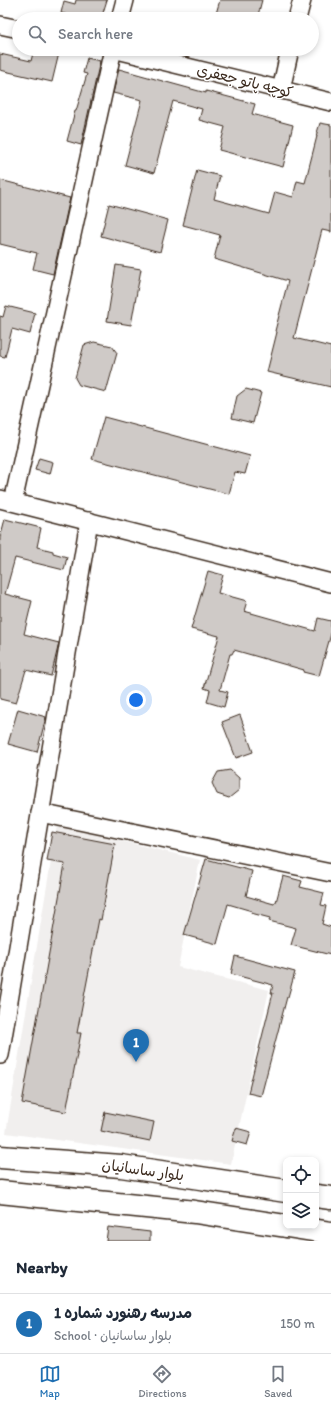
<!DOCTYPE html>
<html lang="en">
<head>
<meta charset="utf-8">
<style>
	:root { --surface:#fff; --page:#f2f2f3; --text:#1f2937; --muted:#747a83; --line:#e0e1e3; --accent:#1f6fb2 }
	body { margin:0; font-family:Itim,"Playpen Sans Arabic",sans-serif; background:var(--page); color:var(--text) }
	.controls { position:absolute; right:12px; bottom:12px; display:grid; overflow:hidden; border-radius:8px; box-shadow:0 2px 6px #0003 }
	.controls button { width:36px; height:36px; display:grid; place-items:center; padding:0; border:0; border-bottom:1px solid var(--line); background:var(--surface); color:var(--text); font:20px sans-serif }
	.you { position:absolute; left:136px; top:700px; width:14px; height:14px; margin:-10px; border:3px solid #fff; border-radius:50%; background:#1a73e8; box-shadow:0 0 0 6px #1a73e833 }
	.badge { display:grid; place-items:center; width:26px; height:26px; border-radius:50%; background:var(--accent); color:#fff; font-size:13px; font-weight:700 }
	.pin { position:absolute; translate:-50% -33px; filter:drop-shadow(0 1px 2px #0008) }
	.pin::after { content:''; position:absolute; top:21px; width:14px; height:12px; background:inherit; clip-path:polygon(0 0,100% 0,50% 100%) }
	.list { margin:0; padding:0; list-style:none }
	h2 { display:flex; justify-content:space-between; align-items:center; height:52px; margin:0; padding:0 16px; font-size:17px }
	h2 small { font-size:13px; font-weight:400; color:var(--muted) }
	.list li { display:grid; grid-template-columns:26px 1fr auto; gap:12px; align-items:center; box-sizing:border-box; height:60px; padding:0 16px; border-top:1px solid var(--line) }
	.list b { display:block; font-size:15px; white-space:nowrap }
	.list p { margin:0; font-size:13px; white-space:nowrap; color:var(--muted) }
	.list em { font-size:13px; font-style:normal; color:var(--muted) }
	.icon { flex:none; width:22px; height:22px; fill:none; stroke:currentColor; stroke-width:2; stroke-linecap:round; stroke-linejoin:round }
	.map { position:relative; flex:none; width:331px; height:1241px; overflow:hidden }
	.search { position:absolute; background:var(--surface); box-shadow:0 2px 6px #0003; left:12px; right:12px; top:12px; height:44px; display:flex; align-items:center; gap:10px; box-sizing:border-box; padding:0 14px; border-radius:22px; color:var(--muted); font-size:15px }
	.sheet { height:112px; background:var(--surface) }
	nav { display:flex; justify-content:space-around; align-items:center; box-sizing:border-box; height:56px; border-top:1px solid var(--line); background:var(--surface); font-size:11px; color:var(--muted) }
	nav a { display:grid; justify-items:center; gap:2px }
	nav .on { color:var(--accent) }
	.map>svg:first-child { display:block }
	.built { fill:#f1efee }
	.building { fill:#cfcac7; stroke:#3b2a1e }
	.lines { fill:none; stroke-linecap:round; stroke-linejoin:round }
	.street-casing { stroke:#3b2a1e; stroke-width:20 }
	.highway-casing { stroke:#3b2a1e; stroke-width:25 }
	.street { stroke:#fff; stroke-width:17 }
	.highway { stroke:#fff; stroke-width:22 }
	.labels { text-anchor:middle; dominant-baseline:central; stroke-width:3; stroke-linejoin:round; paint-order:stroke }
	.street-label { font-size:15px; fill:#3b2a1e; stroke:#fff }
</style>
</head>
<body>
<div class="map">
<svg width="331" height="1241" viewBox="0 0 331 1241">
	<rect width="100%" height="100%" fill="#fff"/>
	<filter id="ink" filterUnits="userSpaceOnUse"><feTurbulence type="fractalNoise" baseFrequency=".025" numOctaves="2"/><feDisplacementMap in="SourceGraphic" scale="8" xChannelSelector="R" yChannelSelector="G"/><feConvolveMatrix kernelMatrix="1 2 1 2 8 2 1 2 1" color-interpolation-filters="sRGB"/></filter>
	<g filter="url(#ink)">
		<!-- built -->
		<polygon class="built" points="57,825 200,860 178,967 269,990 231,1164 6,1133"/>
		<!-- building -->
		<g class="building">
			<polygon points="76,0 107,0 101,19 83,19 61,13 64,1 75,4"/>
			<polygon points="220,0 262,0 257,19 223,19 215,17"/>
			<polygon points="34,49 44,49 59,53 52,82 0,70 0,54 31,61"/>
			<polygon points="87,58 100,61 81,145 67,141 75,111 76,111 87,74 83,73"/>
			<polygon points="119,69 206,93 206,91 255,104 252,114 293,125 283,167 219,150 225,127 199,120 202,109 173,101 154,173 125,165 142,100 113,93"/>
			<polygon points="320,123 331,125 331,232 322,230 294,338 331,347 331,387 267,372 277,332 275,331 288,281 214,259 220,235 183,225 197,170 220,176 214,199 269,214 275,192 293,197 297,181 305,183 317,136 316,136"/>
			<polygon points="0,180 70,198 53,274 33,269 37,253 0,244"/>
			<polygon points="109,204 168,220 160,252 101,236"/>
			<polygon points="116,265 141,269 131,325 107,321"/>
			<polygon points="6,306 35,313 30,334 12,329 5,357 0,356 0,316 3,317"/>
			<polygon points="94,342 112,346 117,353 106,392 79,385 75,378 84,345"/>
			<polygon points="246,389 261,393 253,423 232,418 237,396"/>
			<polygon points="104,417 250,456 245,474 235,472 229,494 92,459"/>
			<polygon points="39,458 53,462 50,474 35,470"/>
			<polygon points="5,519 41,528 37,547 53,551 53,553 67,557 64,570 15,558 5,594 32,601 24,634 59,643 51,676 26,670 16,703 0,699 0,538"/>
			<polygon points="208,571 223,575 218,593 247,601 244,611 315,631 318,618 331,621 331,634 319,676 303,672 304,670 234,650 232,654 230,654 220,690 228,692 224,707 207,702 210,690 204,688 219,636 191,629"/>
			<polygon points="18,709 46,717 37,752 8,744"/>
			<polygon points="240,715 253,752 236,758 222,722"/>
			<polygon points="230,770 239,778 239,790 229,798 217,794 212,783 218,772"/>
			<polygon points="52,832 115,844 101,920 99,919 77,1033 81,1033 66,1112 22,1103 65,864 47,861"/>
			<polygon points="206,859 252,871 246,896 274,904 275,902 276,902 283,876 302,881 300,887 324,893 321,905 326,906 322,924 331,927 331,955 291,945 296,928 269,921 270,918 251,913 252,911 228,904 217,944 184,935"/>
			<polygon points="235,956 295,972 288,997 287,997 261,1096 248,1093 273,993 271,993 273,985 231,974"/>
			<polygon points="105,1112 154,1122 150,1141 101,1131"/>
			<polygon points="236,1128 251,1132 247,1145 232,1141"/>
			<polygon points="108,1227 150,1232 150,1241 106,1241"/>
		</g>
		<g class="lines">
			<!-- street casing -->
			<g class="street-casing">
				<g id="street">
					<polyline points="120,19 125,0"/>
					<polyline points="297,19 302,0"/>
					<polyline points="0,25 19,29"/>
					<polyline points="113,49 331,102"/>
					<polyline points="281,90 290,49"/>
					<polyline points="0,499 331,583"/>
					<polyline points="13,502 113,49"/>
					<polyline points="40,813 331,873"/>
					<polyline points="0,1055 89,521"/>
				</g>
			</g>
			<!-- highway casing -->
			<g class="highway-casing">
				<g id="highway">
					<polyline points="0,1157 121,1166 286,1191"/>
					<polyline points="0,1192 195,1212 286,1226"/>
					<polyline points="316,1196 331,1198"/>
					<polyline points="287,1226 331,1233"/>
				</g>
			</g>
			<!-- street -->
			<use href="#street" class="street"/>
			<!-- highway -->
			<use href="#highway" class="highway"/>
		</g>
	</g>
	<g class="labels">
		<!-- street labels -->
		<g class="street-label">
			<text transform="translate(245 81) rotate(14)">کوچه پاتو جعفری</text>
			<text transform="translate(143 1170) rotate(8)">بلوار ساسانیان</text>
		</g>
	</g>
</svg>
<div class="controls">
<button><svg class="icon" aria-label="locate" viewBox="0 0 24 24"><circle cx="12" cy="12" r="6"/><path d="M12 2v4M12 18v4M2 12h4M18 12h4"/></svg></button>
<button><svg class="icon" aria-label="layers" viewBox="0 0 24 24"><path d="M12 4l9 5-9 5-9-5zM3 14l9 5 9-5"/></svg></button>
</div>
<div class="you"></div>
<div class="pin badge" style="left:136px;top:1062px">1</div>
<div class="search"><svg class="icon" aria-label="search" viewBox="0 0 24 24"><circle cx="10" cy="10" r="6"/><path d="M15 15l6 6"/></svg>Search here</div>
</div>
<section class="sheet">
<h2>Nearby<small></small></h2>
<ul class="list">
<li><span class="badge">1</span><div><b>مدرسه رهنورد شماره 1</b><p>School · بلوار ساسانیان</p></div><em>150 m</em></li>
</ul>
</section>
<nav>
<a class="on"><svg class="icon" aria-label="map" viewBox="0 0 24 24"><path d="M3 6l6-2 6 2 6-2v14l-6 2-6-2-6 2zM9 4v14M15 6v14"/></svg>Map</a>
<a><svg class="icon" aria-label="directions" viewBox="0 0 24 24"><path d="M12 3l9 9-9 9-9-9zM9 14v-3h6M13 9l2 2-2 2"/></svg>Directions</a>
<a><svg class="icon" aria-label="saved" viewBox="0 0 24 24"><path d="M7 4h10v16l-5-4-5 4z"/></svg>Saved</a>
</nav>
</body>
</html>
